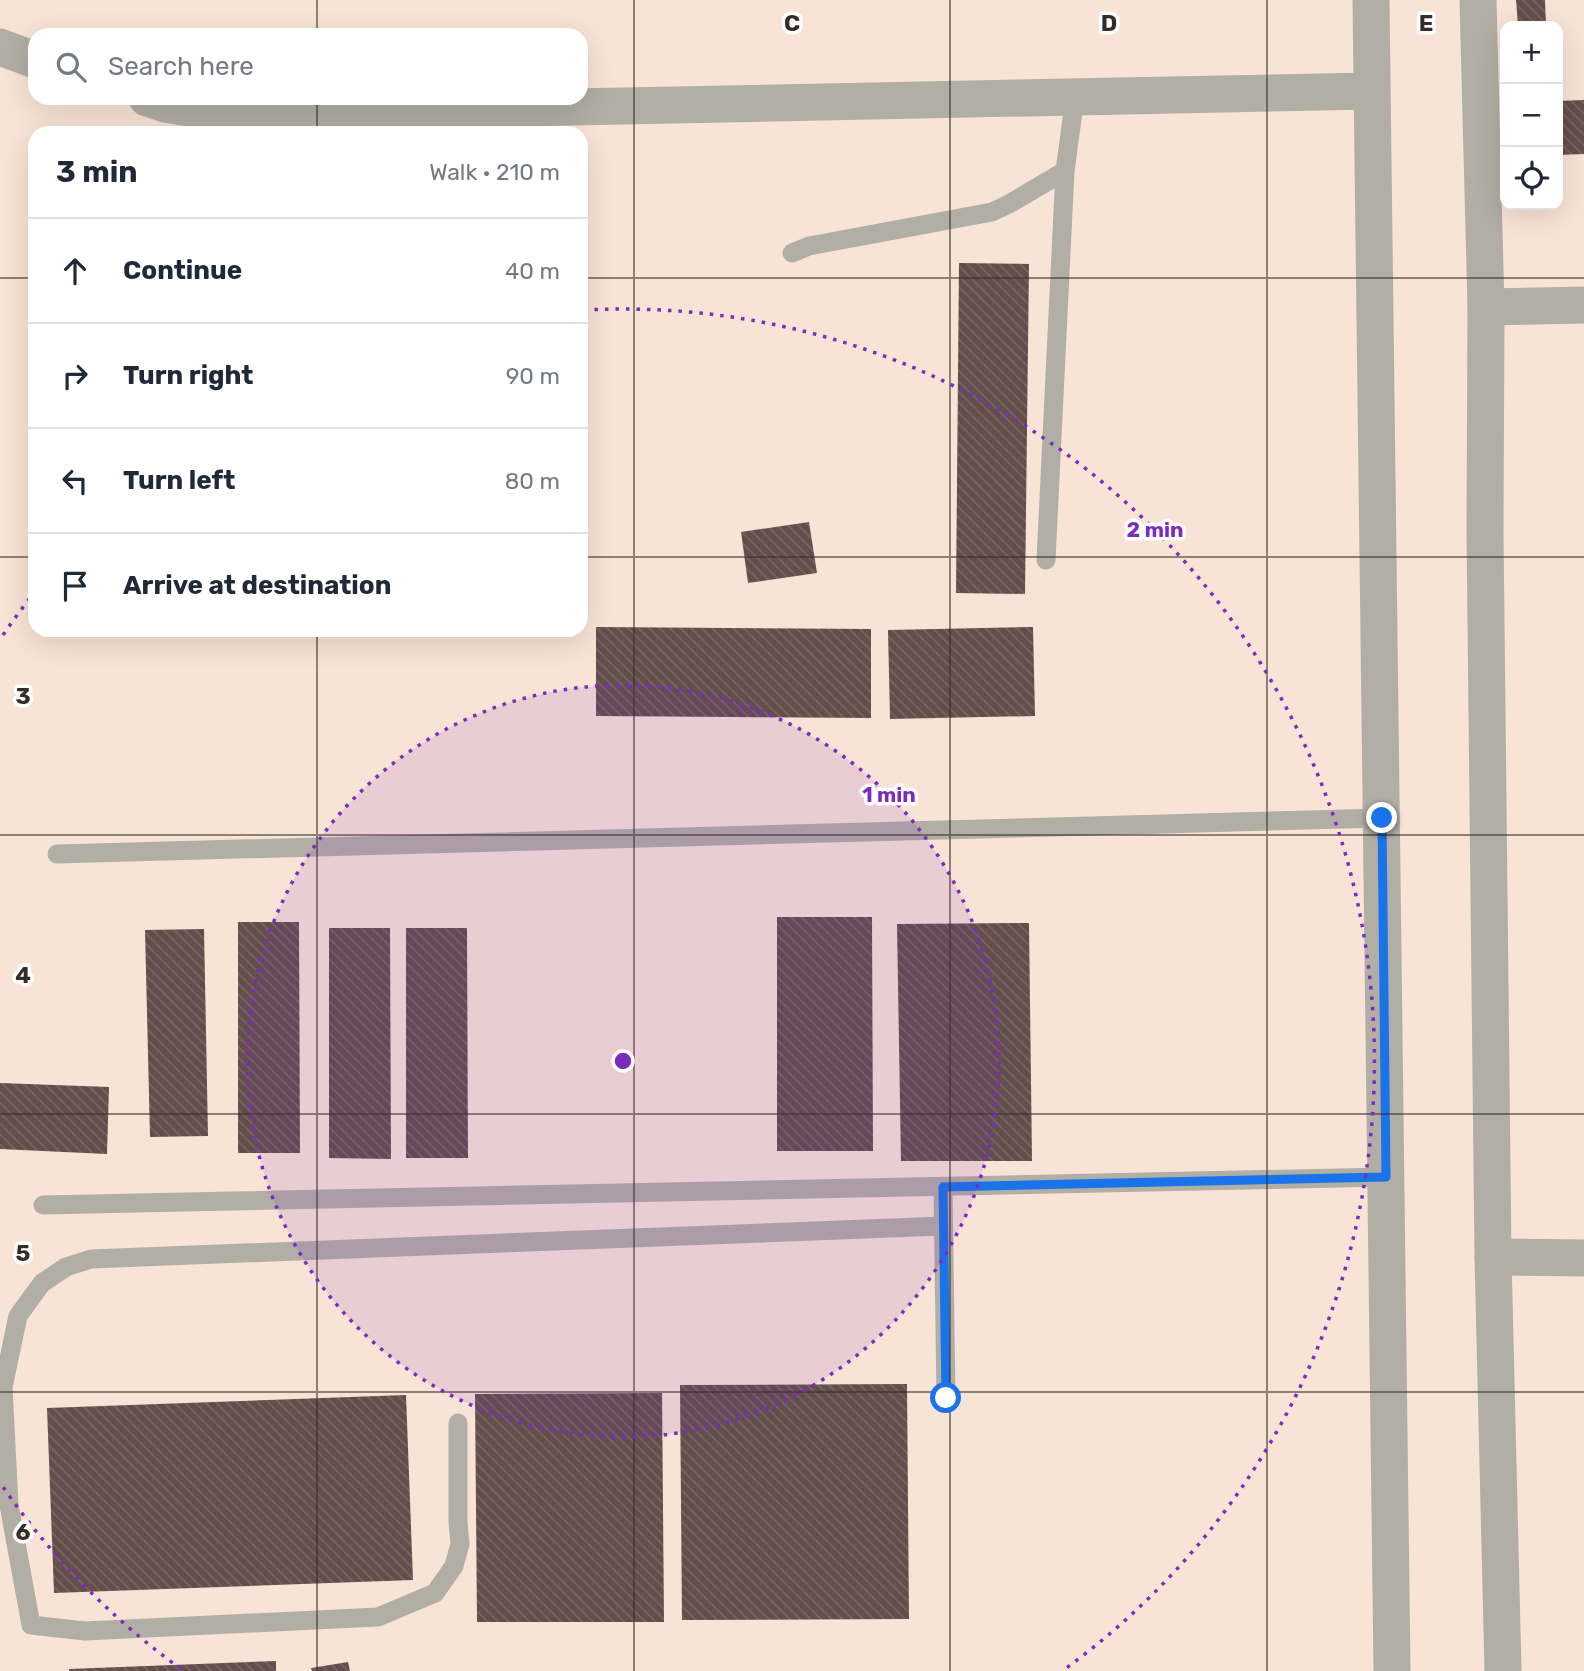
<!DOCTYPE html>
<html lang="en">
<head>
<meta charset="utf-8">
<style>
	:root { --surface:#fff; --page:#f6f6f7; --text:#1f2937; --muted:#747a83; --line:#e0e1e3 }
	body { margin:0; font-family:Rubik,sans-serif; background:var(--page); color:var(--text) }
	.controls { position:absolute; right:21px; top:21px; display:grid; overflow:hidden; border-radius:14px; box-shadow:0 7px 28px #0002 }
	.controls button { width:63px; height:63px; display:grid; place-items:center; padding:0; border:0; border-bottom:2px solid var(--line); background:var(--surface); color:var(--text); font:35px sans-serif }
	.stop { position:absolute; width:21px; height:21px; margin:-16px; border:5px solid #1a73e8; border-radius:50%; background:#fff }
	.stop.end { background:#1a73e8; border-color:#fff; box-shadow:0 2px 7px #0008 }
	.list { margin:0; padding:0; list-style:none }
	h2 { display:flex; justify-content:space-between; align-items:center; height:91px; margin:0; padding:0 28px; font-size:30px }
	h2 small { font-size:23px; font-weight:400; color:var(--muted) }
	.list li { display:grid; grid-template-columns:46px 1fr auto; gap:21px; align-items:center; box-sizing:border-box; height:105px; padding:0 28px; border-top:2px solid var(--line) }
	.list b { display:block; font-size:26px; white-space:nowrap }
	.list em { font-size:23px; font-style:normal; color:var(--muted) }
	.icon { flex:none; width:38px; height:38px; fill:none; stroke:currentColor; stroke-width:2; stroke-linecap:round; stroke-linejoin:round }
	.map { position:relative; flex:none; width:1584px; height:1671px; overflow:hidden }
	.search { position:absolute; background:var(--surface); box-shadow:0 7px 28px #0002; left:28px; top:28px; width:560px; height:77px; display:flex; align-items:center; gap:18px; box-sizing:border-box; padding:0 24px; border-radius:21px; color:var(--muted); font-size:26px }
	.panel { position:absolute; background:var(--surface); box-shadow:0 7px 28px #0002; left:28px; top:126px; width:560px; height:511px; border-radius:21px }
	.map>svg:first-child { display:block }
	.building { fill:url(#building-back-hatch) }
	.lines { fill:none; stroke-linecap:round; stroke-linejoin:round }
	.lane { stroke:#b1aea5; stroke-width:19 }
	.street { stroke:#b1aea5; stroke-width:37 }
	.route { stroke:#1a73e8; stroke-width:9 }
	.grid { fill:none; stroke:#342d27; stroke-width:2; stroke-opacity:0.55 }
	.ring { fill:none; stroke:#7b2cbf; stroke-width:3.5; stroke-dasharray:3.5 7 }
	.grid-label { font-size:23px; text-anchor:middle; font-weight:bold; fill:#342d27; stroke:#fff; stroke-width:7; stroke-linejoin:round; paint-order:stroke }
	.centre { fill:#7b2cbf; stroke:#fff; stroke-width:3.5 }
	.ring-label { font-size:21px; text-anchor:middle; font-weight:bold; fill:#7b2cbf; stroke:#fff; stroke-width:7; stroke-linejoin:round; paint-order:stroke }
</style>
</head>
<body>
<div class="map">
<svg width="1584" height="1671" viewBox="0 0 1584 1671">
	<defs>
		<pattern id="building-back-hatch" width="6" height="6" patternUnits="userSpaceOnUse" patternTransform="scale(1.75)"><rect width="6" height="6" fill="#634e4c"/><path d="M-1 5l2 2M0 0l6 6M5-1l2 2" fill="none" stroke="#766563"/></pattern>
	</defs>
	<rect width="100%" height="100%" fill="#f8e4d6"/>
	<!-- building -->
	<g class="building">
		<polygon points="1516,0 1545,0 1546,26 1518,26"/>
		<polygon points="1584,100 1584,154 1558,155 1558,101"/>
		<polygon points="959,263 1029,264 1025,594 956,593"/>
		<polygon points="809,522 817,573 748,583 741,532"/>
		<polygon points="596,627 871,629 871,718 596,716"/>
		<polygon points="1033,627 1035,716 890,719 888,630"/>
		<polygon points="777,917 872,917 873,1151 777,1151"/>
		<polygon points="238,922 299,922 300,1153 238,1153"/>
		<polygon points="1029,923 1032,1161 901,1161 897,924"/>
		<polygon points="329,928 390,928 391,1159 329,1158"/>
		<polygon points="406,928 467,928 468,1158 406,1158"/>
		<polygon points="204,929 208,1136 150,1137 145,930"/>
		<polygon points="0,1083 109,1087 107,1154 0,1149"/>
		<polygon points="907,1384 909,1619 682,1620 680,1385"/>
		<polygon points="662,1393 664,1622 477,1622 475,1394"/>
		<polygon points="406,1395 413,1580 54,1593 47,1408"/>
		<polygon points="276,1661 276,1671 69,1671 69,1669"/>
		<polygon points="348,1662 350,1671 312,1671 311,1668"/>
	</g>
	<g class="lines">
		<!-- lane -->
		<g class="lane">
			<polyline points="792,253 809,246 992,212 1009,204 1065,171"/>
			<polyline points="1046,560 1065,171 1075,97"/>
			<polyline points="57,854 1382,818"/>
			<polyline points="943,1187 946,1398"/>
			<polyline points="43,1205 1386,1177"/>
			<polyline points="458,1423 458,1522 460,1544 454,1566 435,1593 378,1617 85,1631 31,1625 9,1505 3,1387 18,1316 42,1283 66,1267 91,1259 943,1226"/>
		</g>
		<!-- street -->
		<g class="street">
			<polyline points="1371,0 1392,1671"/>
			<polyline points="1478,0 1486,307 1485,532 1493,1257 1503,1671"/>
			<polyline points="0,47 35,60"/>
			<polyline points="147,98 165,104 225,114 1371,91"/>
			<polyline points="1486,307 1584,305"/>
			<polyline points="1493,1257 1584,1258"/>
		</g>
	</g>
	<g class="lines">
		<!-- route -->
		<polyline class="route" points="946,1398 943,1187 1386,1177 1382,818"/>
	</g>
	<!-- grid -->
	<path class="grid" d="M317,0V35M634,0V1671M950,0V1671M1267,0V1671M317,98V133M0,278H35M581,278H1584M0,557H35M581,557H1584M317,630V1671M0,835H1584M0,1114H1584M0,1392H1584"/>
	<!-- distance rings -->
	<circle cx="623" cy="1061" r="376" fill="#7b2cbf" fill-opacity=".12"/>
	<g class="ring">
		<circle cx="623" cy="1061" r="376"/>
		<path d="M181 1669A752 752 0 0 1 3 1487M3 635A752 752 0 0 1 34 593M584 310A752 752 0 0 1 1065 1669"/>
	</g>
	<g class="grid-label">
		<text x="792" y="31">C</text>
		<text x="1109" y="31">D</text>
		<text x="1426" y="31">E</text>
		<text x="23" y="704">3</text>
		<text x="23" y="983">4</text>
		<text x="23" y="1261">5</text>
		<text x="23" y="1540">6</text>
	</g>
	<circle cx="623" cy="1061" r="10" class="centre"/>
	<g class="ring-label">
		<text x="1155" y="537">2 min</text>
		<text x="889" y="802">1 min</text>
	</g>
</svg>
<div class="controls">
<button>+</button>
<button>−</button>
<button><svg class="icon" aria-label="locate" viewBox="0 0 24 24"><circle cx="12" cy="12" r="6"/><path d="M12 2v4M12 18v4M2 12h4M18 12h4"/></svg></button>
</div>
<div class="stop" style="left:946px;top:1398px"></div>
<div class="stop end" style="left:1382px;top:818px"></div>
<div class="search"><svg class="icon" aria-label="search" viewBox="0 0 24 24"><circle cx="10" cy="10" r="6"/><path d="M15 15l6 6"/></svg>Search here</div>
<section class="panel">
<h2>3 min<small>Walk · 210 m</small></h2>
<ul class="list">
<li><svg class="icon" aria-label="ahead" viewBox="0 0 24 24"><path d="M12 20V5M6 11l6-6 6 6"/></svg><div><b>Continue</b></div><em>40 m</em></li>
<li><svg class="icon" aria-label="right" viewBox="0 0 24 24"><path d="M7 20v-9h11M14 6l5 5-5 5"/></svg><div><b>Turn right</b></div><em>90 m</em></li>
<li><svg class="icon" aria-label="left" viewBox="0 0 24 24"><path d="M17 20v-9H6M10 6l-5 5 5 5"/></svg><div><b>Turn left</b></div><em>80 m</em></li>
<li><svg class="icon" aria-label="arrive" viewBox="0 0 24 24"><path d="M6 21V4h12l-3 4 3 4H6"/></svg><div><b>Arrive at destination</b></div></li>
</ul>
</section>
</div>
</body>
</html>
